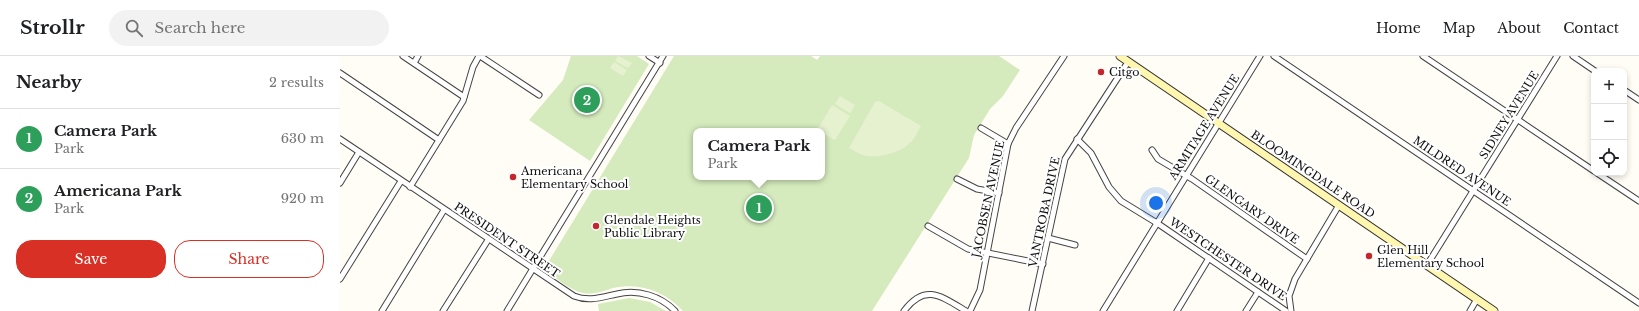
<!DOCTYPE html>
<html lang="en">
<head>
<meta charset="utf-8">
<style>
	:root { --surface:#fff; --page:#f2f2f2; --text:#202124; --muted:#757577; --line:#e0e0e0; --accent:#d93025 }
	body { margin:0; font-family:"Libre Baskerville",serif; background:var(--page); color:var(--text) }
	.controls { position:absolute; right:12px; top:12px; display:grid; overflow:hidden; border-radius:8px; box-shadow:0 2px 6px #0003 }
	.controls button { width:36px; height:36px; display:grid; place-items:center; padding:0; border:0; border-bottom:1px solid var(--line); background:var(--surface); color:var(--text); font:20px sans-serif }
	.you { position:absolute; left:816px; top:147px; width:14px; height:14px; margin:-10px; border:3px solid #fff; border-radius:50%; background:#1a73e8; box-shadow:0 0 0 6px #1a73e833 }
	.badge { display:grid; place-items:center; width:26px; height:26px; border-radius:50%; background:var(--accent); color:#fff; font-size:13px; font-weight:700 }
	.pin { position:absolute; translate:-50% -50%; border:2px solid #fff; box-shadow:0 1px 4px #0006 }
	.popup { position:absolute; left:353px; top:72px; width:132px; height:52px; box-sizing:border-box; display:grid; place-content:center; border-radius:8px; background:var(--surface); filter:drop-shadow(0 1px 3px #0005); font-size:13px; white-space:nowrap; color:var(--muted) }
	.popup b { font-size:15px; color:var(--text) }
	.popup::after { content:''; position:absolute; left:50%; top:100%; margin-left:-8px; border:8px solid transparent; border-top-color:var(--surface) }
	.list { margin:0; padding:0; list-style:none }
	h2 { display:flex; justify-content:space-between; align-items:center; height:52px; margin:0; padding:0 16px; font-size:17px }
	h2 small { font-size:13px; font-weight:400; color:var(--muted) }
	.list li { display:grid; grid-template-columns:26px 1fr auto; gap:12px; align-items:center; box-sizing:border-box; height:60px; padding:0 16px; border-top:1px solid var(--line) }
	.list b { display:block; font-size:15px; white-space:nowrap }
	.list p { margin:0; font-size:13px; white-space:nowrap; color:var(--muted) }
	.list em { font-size:13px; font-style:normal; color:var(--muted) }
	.actions { display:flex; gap:8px; padding:12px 16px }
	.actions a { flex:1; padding:9px 0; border:1px solid var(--accent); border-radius:16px; text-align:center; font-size:14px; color:var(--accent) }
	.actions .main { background:var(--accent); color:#fff }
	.icon { flex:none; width:22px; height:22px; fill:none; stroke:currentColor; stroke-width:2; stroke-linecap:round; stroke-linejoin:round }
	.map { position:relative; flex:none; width:1299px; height:255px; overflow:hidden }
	header { display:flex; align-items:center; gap:24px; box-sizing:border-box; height:56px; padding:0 20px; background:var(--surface); border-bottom:1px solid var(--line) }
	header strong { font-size:19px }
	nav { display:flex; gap:22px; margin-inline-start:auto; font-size:14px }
	.search { width:280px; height:36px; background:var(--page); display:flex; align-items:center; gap:10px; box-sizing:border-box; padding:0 14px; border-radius:22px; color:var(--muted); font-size:15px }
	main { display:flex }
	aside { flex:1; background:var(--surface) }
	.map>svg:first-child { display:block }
	.green { fill:#d5ebbd; fill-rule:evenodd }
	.pitch { fill:#e6f2cf }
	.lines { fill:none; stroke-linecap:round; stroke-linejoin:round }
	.street-casing { stroke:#444; stroke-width:7 }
	.secondary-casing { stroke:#333; stroke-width:9 }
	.street { stroke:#fff; stroke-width:5 }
	.secondary { stroke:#fff6b0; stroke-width:7 }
	.poi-dot { fill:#c4262e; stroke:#fff; stroke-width:1.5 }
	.labels { text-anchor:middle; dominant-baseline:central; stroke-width:4; stroke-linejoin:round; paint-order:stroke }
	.poi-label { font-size:11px; fill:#111; stroke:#fff; text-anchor:start }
	.street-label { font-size:11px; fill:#111; stroke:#fff }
</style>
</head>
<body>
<header>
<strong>Strollr</strong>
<div class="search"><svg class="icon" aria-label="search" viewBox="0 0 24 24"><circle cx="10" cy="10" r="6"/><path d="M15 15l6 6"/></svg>Search here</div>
<nav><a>Home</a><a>Map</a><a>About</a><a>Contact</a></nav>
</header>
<main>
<aside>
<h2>Nearby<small>2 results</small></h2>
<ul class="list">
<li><span class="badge" style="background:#2e9e5b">1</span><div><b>Camera Park</b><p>Park</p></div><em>630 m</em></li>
<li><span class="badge" style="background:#2e9e5b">2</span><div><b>Americana Park</b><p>Park</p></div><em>920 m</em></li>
</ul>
<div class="actions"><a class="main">Save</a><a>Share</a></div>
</aside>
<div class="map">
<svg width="1299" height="255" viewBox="0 0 1299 255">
	<rect width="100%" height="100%" fill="#fffdf5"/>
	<!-- green -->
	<g class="green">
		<polygon points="231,0 297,0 309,8 250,105 189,64 223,24"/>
		<path d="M334,0H471L477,4L480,0H659L680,14L663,40L650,53L634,79L629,102L532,255H343C325,235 300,226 273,232C264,235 253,239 243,237C229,234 215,221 204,213ZM356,75H482V121H356Z"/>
		<polygon points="289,242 310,246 326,255 259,255 258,248"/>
	</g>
	<!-- pitch -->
	<g class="pitch">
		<polygon points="278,0 292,7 288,12 275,5"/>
		<polygon points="274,6 287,14 283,20 270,12"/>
		<polygon points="500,40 515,49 510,57 495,48"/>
		<path d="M539,45L581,70C578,75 575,82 571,86C561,97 538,103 523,99C519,98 514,94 509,92L535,46Z"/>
		<polygon points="492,49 510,60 495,84 477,74"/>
	</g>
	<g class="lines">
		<!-- street casing -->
		<g class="street-casing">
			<g id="street">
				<polyline points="63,0 124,41"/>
				<polyline points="140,0 199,39"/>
				<polyline points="309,0 320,7"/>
				<polyline points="934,0 1299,247"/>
				<polyline points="1083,0 1254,115"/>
				<polyline points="1233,0 1255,15"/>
				<polyline points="74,7 78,0"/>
				<polyline points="0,17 99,84"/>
				<polyline points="1284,34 1299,44"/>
				<polyline points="641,72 668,88"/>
				<path d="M0,83L234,240C249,246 262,241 277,238C298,233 321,240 335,255"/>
				<polyline points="737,83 751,97 769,131 781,145 817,167 946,255"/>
				<polyline points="812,94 818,103 852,123 967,203"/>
				<polyline points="1257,117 1299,145"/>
				<polyline points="617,123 637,133 659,137"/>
				<polyline points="0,127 19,96"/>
				<polyline points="70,131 123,45 133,11 139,0"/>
				<polyline points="588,170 628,193 703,208"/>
				<polyline points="708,182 735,189"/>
				<polyline points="1087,209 1217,0"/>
				<polyline points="0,223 61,125"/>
				<polyline points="42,255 104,154"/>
				<polyline points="103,255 148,184"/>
				<polyline points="167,255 323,0"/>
				<path d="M564,255C585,227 601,240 626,255"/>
				<polyline points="630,255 640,234 668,88 676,72 724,0"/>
				<polyline points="692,255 725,103 788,6"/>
				<polyline points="763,255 920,0"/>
				<polyline points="837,255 869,202"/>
				<polyline points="906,255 918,236"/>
				<polyline points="951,255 949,240 955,223 999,149"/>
				<polyline points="1130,255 1137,243"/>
			</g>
		</g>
		<!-- secondary casing -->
		<g class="secondary-casing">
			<polyline id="secondary" points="780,0 1154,255"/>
		</g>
		<!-- street -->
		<use href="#street" class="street"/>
		<!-- secondary -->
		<use href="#secondary" class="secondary"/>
	</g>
	<!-- markers -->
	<g class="poi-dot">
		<circle cx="761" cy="16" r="4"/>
		<circle cx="173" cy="121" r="4"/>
		<circle cx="256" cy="170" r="4"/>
		<circle cx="1029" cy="200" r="4"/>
	</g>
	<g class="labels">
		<!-- poi labels -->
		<g class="poi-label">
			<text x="769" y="16">Citgo</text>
			<text x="181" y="115">Americana<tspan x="181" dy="13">Elementary School</tspan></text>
			<text x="264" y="164">Glendale Heights<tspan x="264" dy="13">Public Library</tspan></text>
			<text x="1037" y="194">Glen Hill<tspan x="1037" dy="13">Elementary School</tspan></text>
		</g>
		<!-- street labels -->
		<g class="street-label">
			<text transform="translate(1169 59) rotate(-58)">SIDNEY AVENUE</text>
			<text transform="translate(864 71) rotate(-58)">ARMITAGE AVENUE</text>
			<text transform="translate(1122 115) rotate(34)">MILDRED AVENUE</text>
			<text transform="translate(973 118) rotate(34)">BLOOMINGDALE ROAD</text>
			<text transform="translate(648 143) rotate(-78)">JACOBSEN AVENUE</text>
			<text transform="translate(912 153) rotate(35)">GLENGARY DRIVE</text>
			<text transform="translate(704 156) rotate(-78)">VANTROBA DRIVE</text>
			<text transform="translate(167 184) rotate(34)">PRESIDENT STREET</text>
			<text transform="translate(888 203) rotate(34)">WESTCHESTER DRIVE</text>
		</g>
	</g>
</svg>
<div class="controls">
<button>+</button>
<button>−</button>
<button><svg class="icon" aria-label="locate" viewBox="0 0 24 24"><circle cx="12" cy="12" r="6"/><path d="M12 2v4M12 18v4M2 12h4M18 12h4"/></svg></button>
</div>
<div class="you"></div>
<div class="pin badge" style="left:419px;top:152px;background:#2e9e5b">1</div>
<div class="popup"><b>Camera Park</b>Park</div>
<div class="pin badge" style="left:247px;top:44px;background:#2e9e5b">2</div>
</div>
</main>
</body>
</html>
